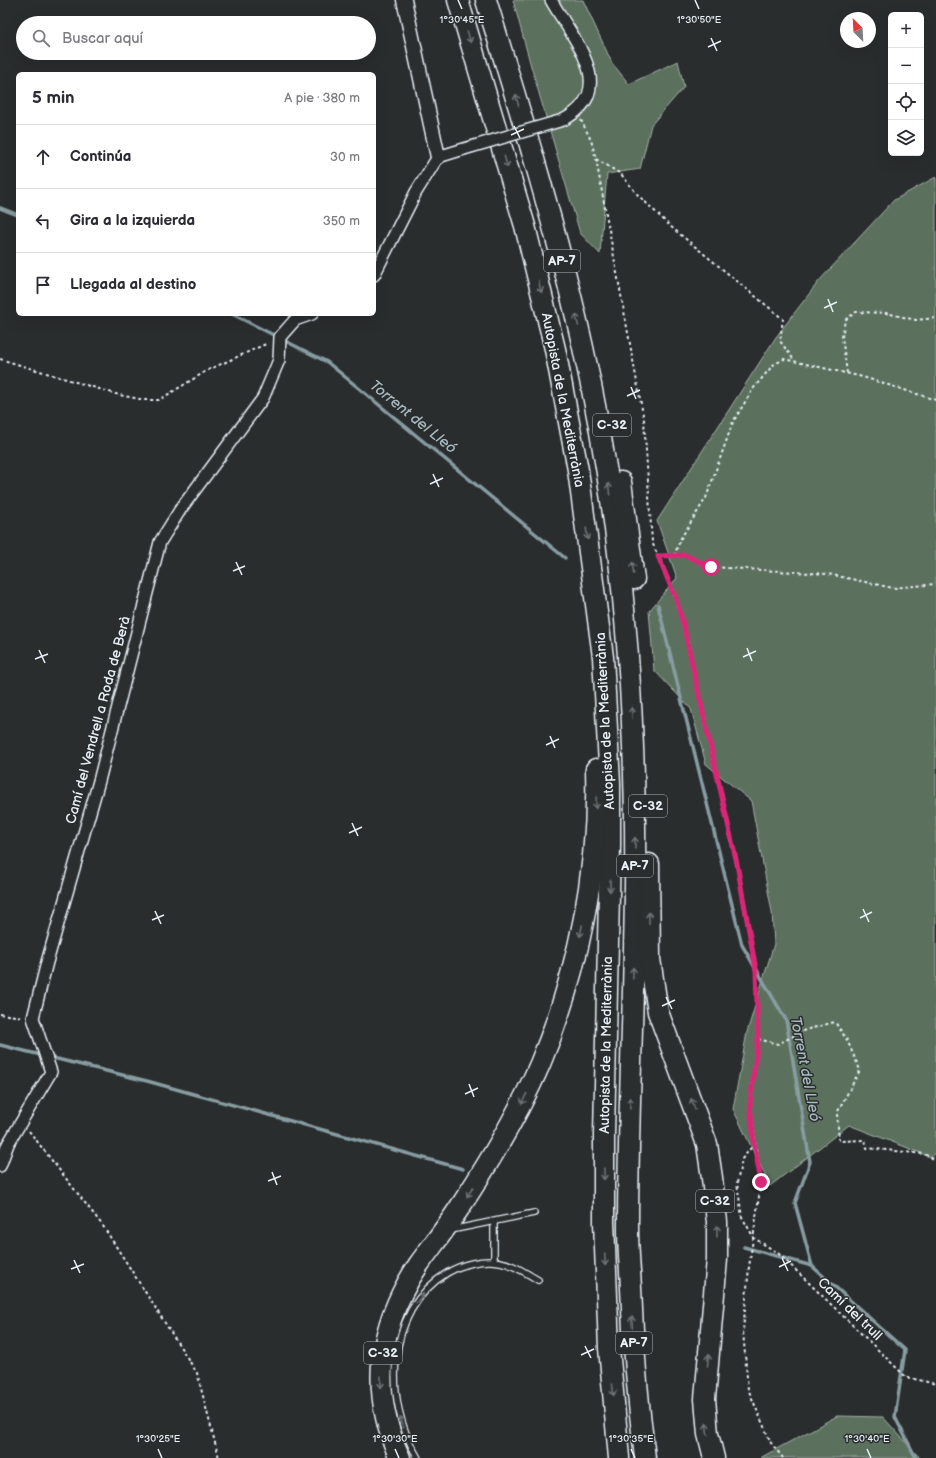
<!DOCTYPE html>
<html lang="es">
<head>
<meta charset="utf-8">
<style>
	:root { --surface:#fff; --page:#f7f7f7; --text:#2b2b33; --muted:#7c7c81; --line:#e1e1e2 }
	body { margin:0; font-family:"Balsamiq Sans",sans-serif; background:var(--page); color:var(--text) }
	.controls { position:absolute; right:12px; top:12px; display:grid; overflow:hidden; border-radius:6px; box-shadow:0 4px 16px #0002 }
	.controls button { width:36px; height:36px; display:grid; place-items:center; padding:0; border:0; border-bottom:1px solid var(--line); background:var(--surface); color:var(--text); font:20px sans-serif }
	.compass { position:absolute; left:840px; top:12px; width:36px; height:36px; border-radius:50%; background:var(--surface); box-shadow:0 4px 16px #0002; rotate:336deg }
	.stop { position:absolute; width:12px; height:12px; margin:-9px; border:3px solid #db2777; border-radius:50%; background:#fff }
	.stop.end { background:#db2777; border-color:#fff; box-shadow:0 1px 4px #0008 }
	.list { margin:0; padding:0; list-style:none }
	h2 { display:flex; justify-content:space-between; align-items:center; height:52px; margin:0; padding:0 16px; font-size:17px }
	h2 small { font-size:13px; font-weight:400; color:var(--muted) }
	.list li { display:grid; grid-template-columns:26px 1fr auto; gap:12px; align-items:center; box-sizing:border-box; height:64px; padding:0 16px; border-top:1px solid var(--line) }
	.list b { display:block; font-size:15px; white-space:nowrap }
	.list em { font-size:13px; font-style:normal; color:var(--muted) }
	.icon { flex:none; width:22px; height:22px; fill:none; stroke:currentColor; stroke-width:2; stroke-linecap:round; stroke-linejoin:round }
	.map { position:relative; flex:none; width:936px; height:1458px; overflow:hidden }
	.search { position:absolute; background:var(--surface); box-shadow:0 4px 16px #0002; left:16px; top:16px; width:360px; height:44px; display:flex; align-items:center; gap:10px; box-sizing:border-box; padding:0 14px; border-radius:22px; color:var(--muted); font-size:15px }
	.panel { position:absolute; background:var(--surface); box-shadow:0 4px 16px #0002; left:16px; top:72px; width:360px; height:244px; border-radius:6px }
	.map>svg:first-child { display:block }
	.green { fill:#5b715d; stroke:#a2b1aa }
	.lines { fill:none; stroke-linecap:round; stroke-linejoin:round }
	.stream { stroke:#879da2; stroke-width:3.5 }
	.service-casing { stroke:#e8f1f8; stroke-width:8 }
	.minor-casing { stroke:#e8f1f8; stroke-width:14 }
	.tertiary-casing { stroke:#e8f1f8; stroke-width:17 }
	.motorway-casing { stroke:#e8f1f8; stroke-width:23 }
	.path { stroke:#e8f1f8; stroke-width:2; stroke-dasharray:3 3; stroke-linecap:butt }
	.service { stroke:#2a2d2e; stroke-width:5.5 }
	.minor { stroke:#2a2d2e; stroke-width:11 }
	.tertiary { stroke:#2a2d2e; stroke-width:14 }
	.motorway { stroke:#2a2d2e; stroke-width:20 }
	.minor-bridge-casing { stroke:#e8f1f8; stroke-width:14; stroke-linecap:butt }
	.minor-bridge { stroke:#2a2d2e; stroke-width:11 }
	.oneway { stroke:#6c7275 }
	.route { stroke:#db2777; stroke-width:5 }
	.ticks { fill:none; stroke:#e8f1f8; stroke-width:1.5 }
	.labels { text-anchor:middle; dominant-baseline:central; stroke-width:3; stroke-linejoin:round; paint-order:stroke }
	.shield { fill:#2a2d2e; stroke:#afb6bb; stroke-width:1 }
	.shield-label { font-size:13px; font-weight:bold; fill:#e8f1f8 }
	.street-label { font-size:14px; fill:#e8f1f8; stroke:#2a2d2e }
	.water-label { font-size:15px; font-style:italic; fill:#a8b9bf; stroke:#2a2d2e }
	.ticks-label { font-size:10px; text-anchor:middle; fill:#e8f1f8; stroke:#2a2d2e; stroke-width:3; stroke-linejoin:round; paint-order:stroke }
</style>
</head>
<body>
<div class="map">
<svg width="936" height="1458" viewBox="0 0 936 1458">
	<rect width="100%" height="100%" fill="#2a2d2e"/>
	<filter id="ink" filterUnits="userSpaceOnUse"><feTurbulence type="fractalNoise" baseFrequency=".025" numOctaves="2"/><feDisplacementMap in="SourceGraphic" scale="8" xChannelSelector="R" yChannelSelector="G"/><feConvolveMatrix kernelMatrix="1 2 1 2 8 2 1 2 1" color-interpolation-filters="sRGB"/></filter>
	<g filter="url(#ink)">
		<!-- green -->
		<g class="green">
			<polygon points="513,0 583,0 612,63 629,84 678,61 684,87 651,125 640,169 607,174 600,254 580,233 531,66"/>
			<polygon points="936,177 936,1152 931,1157 849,1125 770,1186 733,1109 747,1032 774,944 772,912 751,801 706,764 691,709 654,670 649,611 677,578 657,521 776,337 819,281 894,200"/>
			<polygon points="837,1416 883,1417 920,1458 760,1458"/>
		</g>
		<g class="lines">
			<!-- stream -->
			<g class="stream">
				<polyline points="0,208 18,215"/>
				<polyline points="232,314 327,362 565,558"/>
				<polyline points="658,605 742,945 786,1020 810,1162 795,1203 812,1266 905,1350 895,1417 916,1458"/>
				<polyline points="0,1045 147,1081 463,1169"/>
				<polyline points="744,1247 812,1266"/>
			</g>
			<!-- service casing -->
			<g class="service-casing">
				<g id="service">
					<polyline points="494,1222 494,1261"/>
					<polyline points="451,1230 534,1213"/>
					<path d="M418,1458C383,1401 385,1311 447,1273C462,1264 482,1259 500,1262C513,1264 526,1273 538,1280"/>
				</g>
			</g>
			<!-- minor casing -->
			<g class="minor-casing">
				<g id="minor">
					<path d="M551,0C572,38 621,90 563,120"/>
					<polyline points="374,275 416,192 438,157 464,149"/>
					<polyline points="0,1166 8,1144 51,1072 33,1018 47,962 99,781 160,542 180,510 263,398 279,360 280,337 295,320 312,314"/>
				</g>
			</g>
			<!-- tertiary casing -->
			<g class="tertiary-casing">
				<polyline id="tertiary" points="404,0 438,157"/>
			</g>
			<!-- motorway casing -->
			<g class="motorway-casing">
				<g id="motorway">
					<polyline points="458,0 525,226 555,349 578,470 603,657 610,783 610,845 604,1135 604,1222 609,1348 619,1458"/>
					<path d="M486,0C521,114 556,227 582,343C612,475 628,611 633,747C640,907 628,1068 628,1229C628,1249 630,1268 631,1288C633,1345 638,1402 645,1458"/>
					<polyline points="621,482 634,579"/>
					<polyline points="649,864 650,959 658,1012 707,1144 712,1178 717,1222 717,1259 705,1399 708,1434 714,1458"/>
					<path d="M400,1458C369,1391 378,1325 419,1264C432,1246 446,1228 458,1210C489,1163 518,1115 540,1064C579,971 599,869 596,769"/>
				</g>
			</g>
			<!-- path -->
			<g class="path">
				<polyline points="581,120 591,140 596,159 644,420 652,542 676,599 683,623 737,865 756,970 758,1039 750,1103 755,1143 761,1182 749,1267 743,1331 748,1389 771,1443 783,1458"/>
				<polyline points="596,159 621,174 637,194 670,226 783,319 780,341 794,360"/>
				<polyline points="0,359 119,395 145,400 159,400 208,370 268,343"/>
				<polyline points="847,373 842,337 845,320 856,312 886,313 916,320 936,318"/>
				<polyline points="658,556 685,555 711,567 828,574 893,588 936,584"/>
				<polyline points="674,556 681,538 706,498 733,422 753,389 773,365 784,359 863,377 936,400"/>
				<polyline points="0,1014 23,1017"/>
				<polyline points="758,1039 778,1044 805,1030 835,1022 847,1040 860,1070 837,1113 839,1141 865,1140 867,1148 924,1154 936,1160"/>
				<polyline points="29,1131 103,1226 197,1373 219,1458"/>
				<polyline points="755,1143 742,1159 737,1183 742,1217 754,1238 778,1253 906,1377 936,1384"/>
			</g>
			<!-- service -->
			<use href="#service" class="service"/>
			<!-- minor -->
			<use href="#minor" class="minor"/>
			<!-- tertiary -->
			<use href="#tertiary" class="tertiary"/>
			<!-- motorway -->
			<use href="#motorway" class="motorway"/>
			<!-- minor-bridge casing -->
			<g class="minor-bridge-casing">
				<polyline id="minor-bridge" points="464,149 563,120"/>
			</g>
			<!-- minor-bridge -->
			<use href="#minor-bridge" class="minor-bridge"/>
		</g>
		<!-- one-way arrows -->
		<defs><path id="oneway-shaft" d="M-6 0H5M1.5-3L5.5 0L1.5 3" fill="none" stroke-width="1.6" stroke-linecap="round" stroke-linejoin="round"/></defs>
		<g class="oneway">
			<use href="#oneway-shaft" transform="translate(469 37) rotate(73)"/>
			<use href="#oneway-shaft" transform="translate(517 100) rotate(-106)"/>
			<use href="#oneway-shaft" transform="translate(506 162) rotate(73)"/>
			<use href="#oneway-shaft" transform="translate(540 287) rotate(76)"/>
			<use href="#oneway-shaft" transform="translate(577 320) rotate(-103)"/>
			<use href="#oneway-shaft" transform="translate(609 489) rotate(-97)"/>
			<use href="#oneway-shaft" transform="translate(587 534) rotate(82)"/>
			<use href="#oneway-shaft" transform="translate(633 568) rotate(-96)"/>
			<use href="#oneway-shaft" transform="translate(632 713) rotate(-93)"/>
			<use href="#oneway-shaft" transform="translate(596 803) rotate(92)"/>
			<use href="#oneway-shaft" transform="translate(635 843) rotate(-90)"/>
			<use href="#oneway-shaft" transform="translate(610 886) rotate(91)"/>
			<use href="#oneway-shaft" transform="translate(649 918) rotate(-91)"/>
			<use href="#oneway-shaft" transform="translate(581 931) rotate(102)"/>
			<use href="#oneway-shaft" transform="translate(633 973) rotate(-89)"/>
			<use href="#oneway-shaft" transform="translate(524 1099) rotate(115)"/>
			<use href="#oneway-shaft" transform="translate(630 1103) rotate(-89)"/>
			<use href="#oneway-shaft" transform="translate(693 1104) rotate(-110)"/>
			<use href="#oneway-shaft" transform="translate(604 1174) rotate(90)"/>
			<use href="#oneway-shaft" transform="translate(470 1192) rotate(123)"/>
			<use href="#oneway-shaft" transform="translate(717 1231) rotate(-90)"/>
			<use href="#oneway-shaft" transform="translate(605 1260) rotate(88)"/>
			<use href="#oneway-shaft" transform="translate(420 1298) rotate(-52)"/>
			<use href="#oneway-shaft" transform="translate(632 1322) rotate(-94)"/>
			<use href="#oneway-shaft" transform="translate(708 1360) rotate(-85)"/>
			<use href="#oneway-shaft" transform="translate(381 1382) rotate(89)"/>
			<use href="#oneway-shaft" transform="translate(613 1390) rotate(85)"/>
			<use href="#oneway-shaft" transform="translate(402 1422) rotate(-108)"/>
			<use href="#oneway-shaft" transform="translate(707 1429) rotate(-97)"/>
		</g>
	</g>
	<g class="lines" filter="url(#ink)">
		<!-- route -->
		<polyline class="route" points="711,567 685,555 658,556 676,599 683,623 737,864 756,970 758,1039 750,1103 754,1143 761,1182"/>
	</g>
	<!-- ticks -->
	<path class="ticks" d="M458,0L462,9M695,0L699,9M711,38L717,51M708,47L721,41M514,126L520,138M511,135L524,129M828,299L833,312M824,308L837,302M631,387L636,399M627,396L640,390M433,474L439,487M430,484L443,478M236,562L242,575M233,571L245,566M747,648L752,661M39,650L45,663M743,657L756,651M35,659L48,654M550,736L555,748M546,745L559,739M352,823L358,836M349,833L362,827M863,909L869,922M155,911L161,924M860,918L872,912M152,920L164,915M666,997L672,1009M662,1006L675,1000M469,1084L474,1097M465,1094L478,1088M272,1172L277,1185M268,1181L281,1176M782,1258L788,1271M74,1260L80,1273M779,1267L791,1261M71,1269L84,1264M585,1346L591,1358M581,1355L594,1349M158,1449L162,1458M395,1449L399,1458M631,1449L635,1458M867,1449L871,1458"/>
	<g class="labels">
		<!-- shield labels -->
		<g class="shield">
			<rect x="544" y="250" width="36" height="22" rx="3"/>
			<rect x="593" y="414" width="38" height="22" rx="3"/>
			<rect x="629" y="795" width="38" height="22" rx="3"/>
			<rect x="617" y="855" width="36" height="22" rx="3"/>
			<rect x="696" y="1190" width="38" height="22" rx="3"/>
			<rect x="616" y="1332" width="36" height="22" rx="3"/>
			<rect x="364" y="1342" width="38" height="22" rx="3"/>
		</g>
		<g class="shield-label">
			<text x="562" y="261">AP-7</text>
			<text x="612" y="425">C-32</text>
			<text x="648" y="806">C-32</text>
			<text x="635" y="866">AP-7</text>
			<text x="715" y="1201">C-32</text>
			<text x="634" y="1343">AP-7</text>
			<text x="383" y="1353">C-32</text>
		</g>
		<!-- street labels -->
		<g class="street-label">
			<text transform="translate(563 400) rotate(79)">Autopista de la Mediterrània</text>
			<text transform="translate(98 720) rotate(-75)">Camí del Vendrell a Roda de Berà</text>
			<text transform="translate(605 721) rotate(-93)">Autopista de la Mediterrània</text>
			<text transform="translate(606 1045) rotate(-89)">Autopista de la Mediterrània</text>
			<text transform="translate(850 1309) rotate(44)">Camí del trull</text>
		</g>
		<!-- water labels -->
		<g class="water-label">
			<text transform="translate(413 417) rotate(39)">Torrent del Lleó</text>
			<text transform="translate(805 1069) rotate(79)">Torrent del Lleó</text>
		</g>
	</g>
	<g class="ticks-label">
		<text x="699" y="23">1°30'50"E</text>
		<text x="462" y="23">1°30'45"E</text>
		<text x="158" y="1442">1°30'25"E</text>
		<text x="395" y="1442">1°30'30"E</text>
		<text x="631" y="1442">1°30'35"E</text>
		<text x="867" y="1442">1°30'40"E</text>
	</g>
</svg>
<div class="controls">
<button>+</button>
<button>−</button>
<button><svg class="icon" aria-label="locate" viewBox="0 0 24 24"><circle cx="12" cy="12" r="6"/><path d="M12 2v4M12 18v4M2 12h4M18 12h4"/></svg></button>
<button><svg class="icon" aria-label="layers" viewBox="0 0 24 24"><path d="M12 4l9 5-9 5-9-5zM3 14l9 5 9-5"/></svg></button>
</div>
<svg class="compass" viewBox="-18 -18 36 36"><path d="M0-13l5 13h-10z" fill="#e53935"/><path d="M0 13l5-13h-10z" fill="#7c7c81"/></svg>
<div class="stop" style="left:711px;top:567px"></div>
<div class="stop end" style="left:761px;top:1182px"></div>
<div class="search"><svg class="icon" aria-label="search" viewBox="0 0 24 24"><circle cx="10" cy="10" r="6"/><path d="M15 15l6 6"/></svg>Buscar aquí</div>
<section class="panel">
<h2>5 min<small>A pie · 380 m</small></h2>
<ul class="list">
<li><svg class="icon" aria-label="ahead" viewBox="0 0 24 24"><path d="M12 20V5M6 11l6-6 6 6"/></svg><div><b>Continúa</b></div><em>30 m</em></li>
<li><svg class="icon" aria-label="left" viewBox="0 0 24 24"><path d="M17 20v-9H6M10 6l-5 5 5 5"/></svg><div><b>Gira a la izquierda</b></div><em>350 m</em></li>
<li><svg class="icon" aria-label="arrive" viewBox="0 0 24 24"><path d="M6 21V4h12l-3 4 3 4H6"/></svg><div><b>Llegada al destino</b></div></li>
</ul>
</section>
</div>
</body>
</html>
